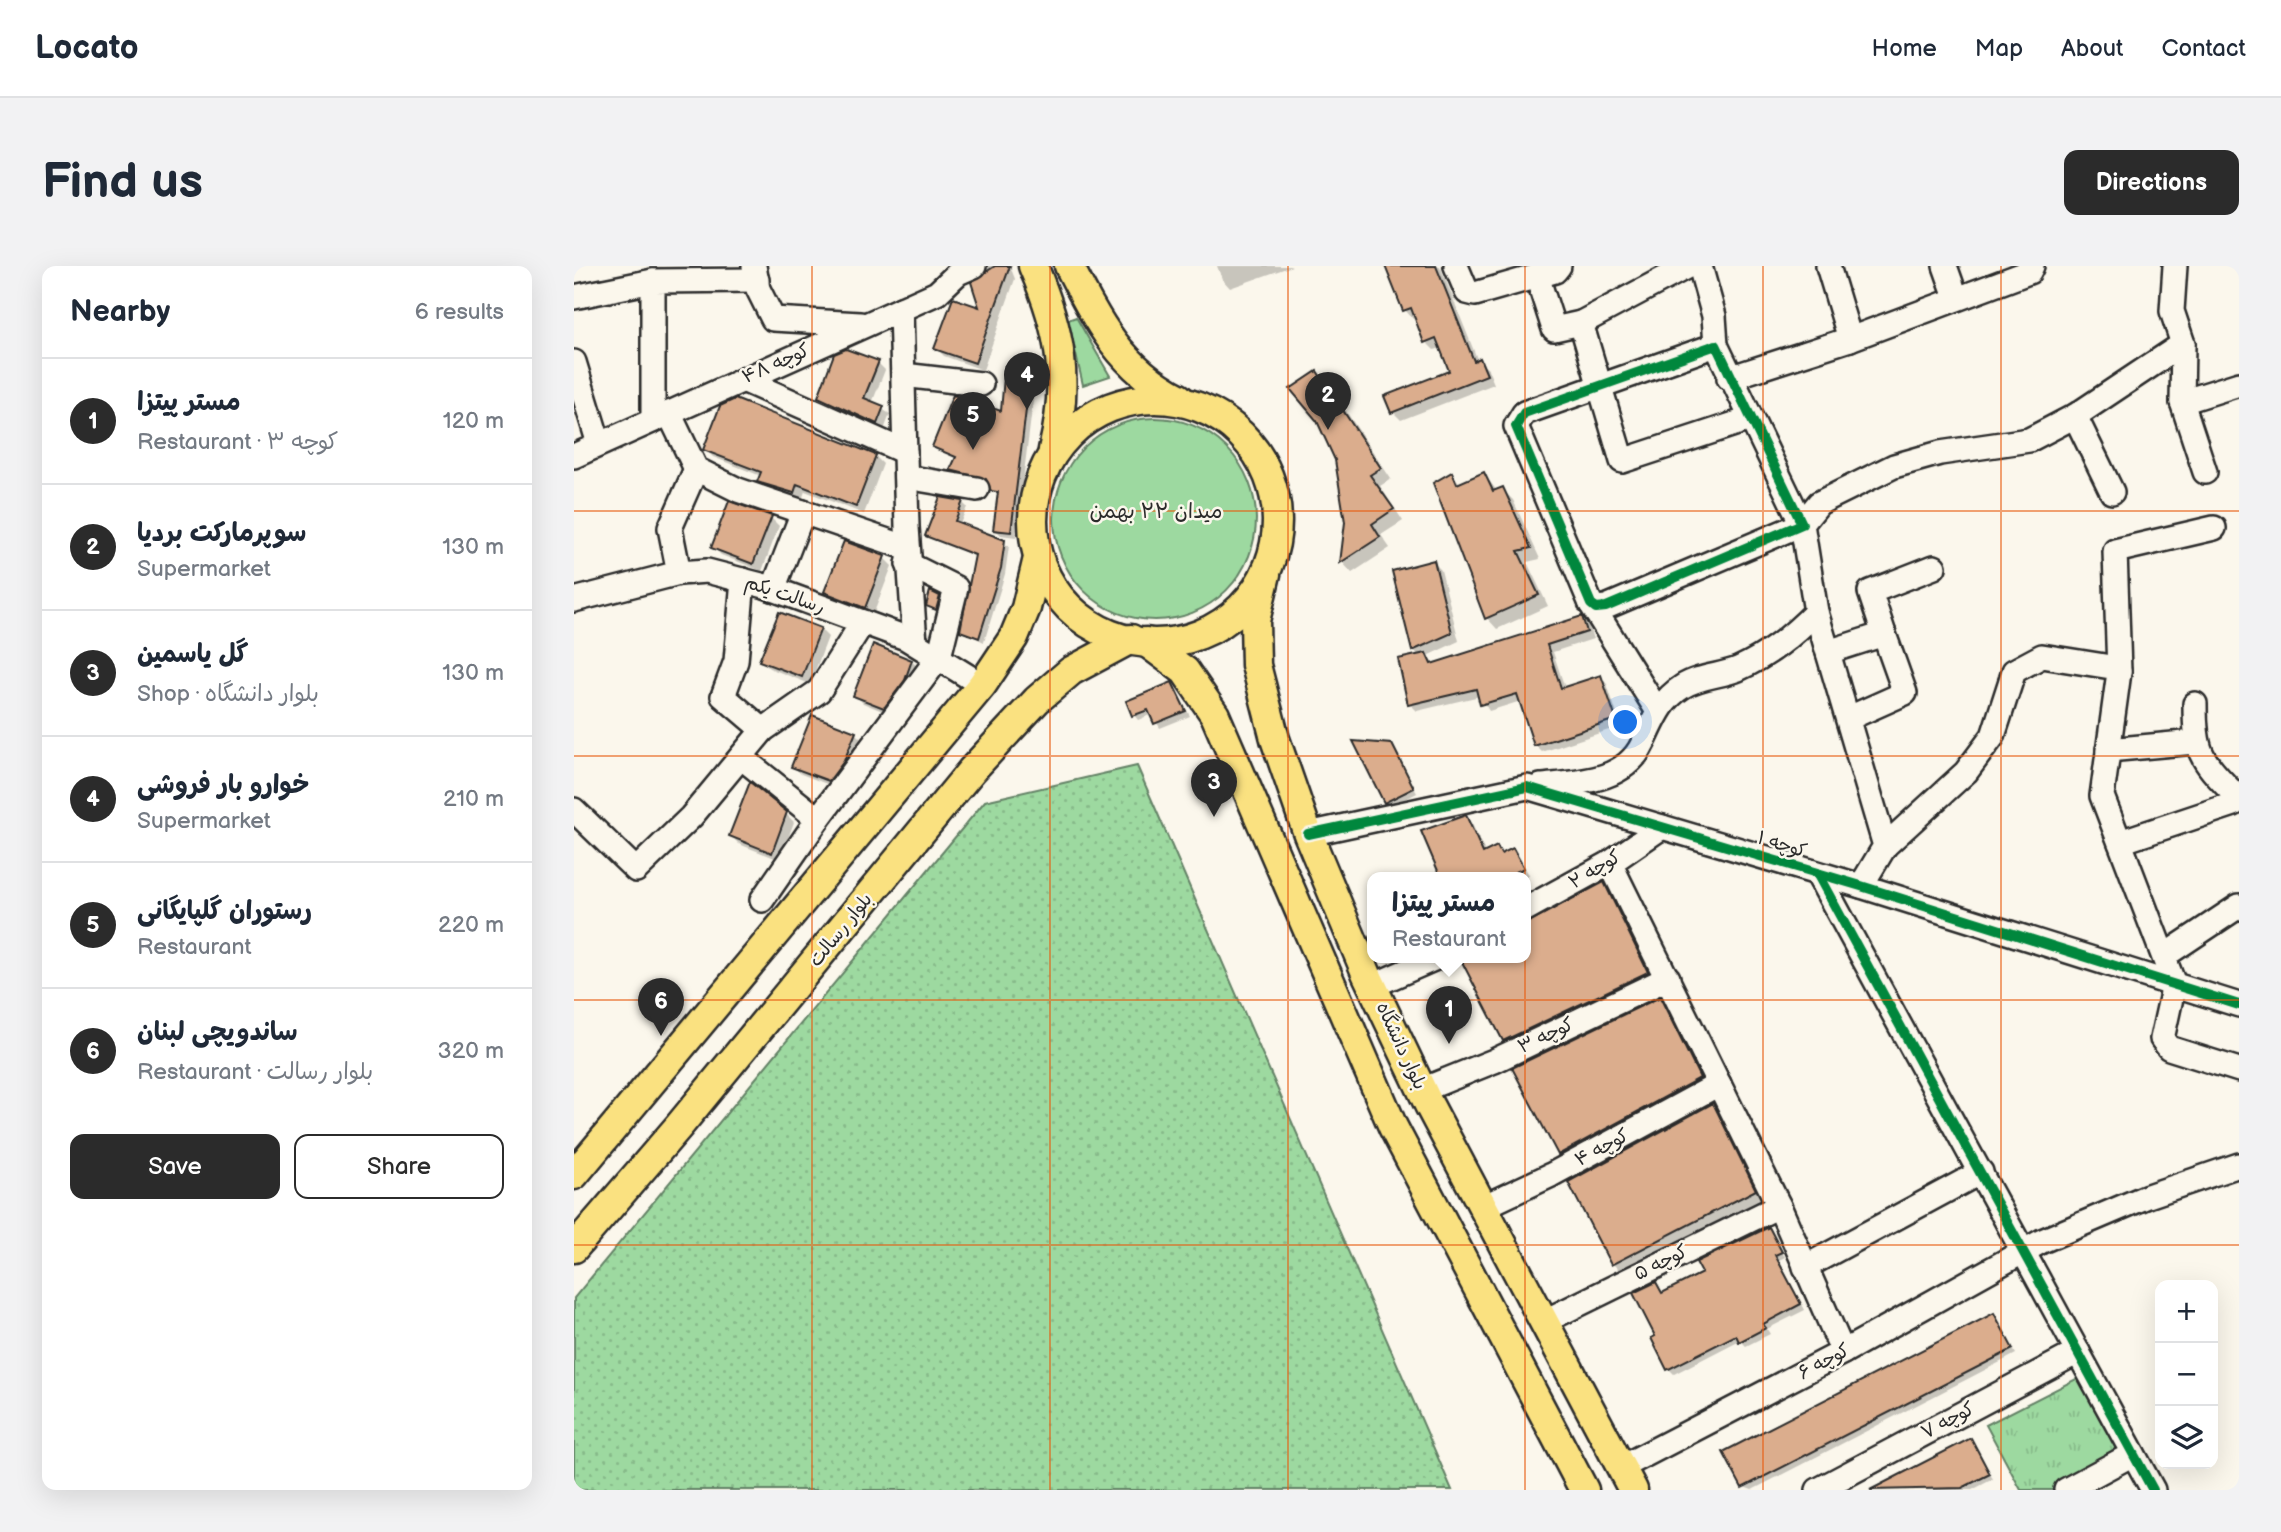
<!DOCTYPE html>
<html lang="en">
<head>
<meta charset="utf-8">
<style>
	:root { --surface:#fff; --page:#f2f2f3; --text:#1f2937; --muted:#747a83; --line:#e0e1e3; --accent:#2b2b2b }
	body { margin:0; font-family:"Balsamiq Sans","Playpen Sans Arabic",sans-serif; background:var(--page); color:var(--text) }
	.controls { position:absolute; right:21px; bottom:21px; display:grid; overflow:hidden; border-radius:14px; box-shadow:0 7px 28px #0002 }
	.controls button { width:63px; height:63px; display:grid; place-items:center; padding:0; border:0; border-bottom:2px solid var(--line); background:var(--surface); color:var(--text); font:35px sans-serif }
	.you { position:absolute; left:1052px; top:457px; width:24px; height:24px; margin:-18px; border:5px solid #fff; border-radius:50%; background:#1a73e8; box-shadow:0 0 0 10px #1a73e833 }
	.badge { display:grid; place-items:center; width:46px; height:46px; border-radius:50%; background:var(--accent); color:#fff; font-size:23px; font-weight:700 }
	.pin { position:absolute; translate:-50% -58px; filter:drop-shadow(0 2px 4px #0008) }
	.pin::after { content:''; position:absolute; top:37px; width:24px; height:21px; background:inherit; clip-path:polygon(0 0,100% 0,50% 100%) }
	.popup { position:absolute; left:793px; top:606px; width:164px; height:91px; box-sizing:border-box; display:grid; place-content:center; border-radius:14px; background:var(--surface); filter:drop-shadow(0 2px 5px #0005); font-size:23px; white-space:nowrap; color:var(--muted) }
	.popup b { font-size:26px; color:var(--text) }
	.popup::after { content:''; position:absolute; left:50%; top:100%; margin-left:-14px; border:14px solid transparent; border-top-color:var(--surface) }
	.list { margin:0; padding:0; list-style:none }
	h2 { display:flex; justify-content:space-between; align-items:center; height:91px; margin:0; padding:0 28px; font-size:30px }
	h2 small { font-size:23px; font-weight:400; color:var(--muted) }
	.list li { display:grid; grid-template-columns:46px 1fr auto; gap:21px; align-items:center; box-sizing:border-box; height:126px; padding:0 28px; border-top:2px solid var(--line) }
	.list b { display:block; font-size:26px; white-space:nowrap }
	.list p { margin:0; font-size:23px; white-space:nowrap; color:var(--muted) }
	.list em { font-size:23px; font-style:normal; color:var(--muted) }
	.actions { display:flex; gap:14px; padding:21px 28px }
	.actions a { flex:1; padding:16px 0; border:2px solid var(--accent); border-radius:14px; text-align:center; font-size:24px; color:var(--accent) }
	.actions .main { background:var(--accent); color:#fff }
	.icon { flex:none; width:38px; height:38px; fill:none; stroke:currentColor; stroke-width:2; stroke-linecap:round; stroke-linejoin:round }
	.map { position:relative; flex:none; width:1665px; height:1224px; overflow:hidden; border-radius:14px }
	header { display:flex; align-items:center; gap:42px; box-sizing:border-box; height:98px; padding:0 35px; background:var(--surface); border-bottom:2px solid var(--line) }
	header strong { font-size:33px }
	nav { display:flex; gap:38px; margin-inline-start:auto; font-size:24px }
	.intro { display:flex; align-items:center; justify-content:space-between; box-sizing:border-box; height:168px; padding:0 42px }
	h1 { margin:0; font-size:49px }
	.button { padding:18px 32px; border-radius:14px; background:var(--accent); color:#fff; font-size:24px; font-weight:700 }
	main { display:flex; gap:42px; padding:0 42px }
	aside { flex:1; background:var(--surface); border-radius:14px; box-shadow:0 7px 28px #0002 }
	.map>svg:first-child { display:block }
	.grass { fill:#9dd9a0; stroke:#648266; stroke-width:2 }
	.park { fill:url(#park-tufts); stroke:#648266; stroke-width:2 }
	.garden { fill:url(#garden-dots); stroke:#648266; stroke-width:2 }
	.shadow { fill:#0003 }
	.building { fill:#dbad8d; stroke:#2b2b2b; stroke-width:2 }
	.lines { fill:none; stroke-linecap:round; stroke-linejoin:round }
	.minor-casing { stroke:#2b2b2b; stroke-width:28 }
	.major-casing { stroke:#2b2b2b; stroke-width:33 }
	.minor { stroke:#fbf7ec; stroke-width:23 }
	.major { stroke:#fae180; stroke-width:28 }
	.cycleway-casing { stroke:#fbf7ec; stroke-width:15 }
	.cycleway { stroke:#00873e; stroke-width:10 }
	.grid { fill:none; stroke:#e8590c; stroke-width:2; stroke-opacity:0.55 }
	.labels { text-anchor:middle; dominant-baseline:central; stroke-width:5; stroke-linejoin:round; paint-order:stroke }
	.street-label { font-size:19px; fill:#2b2b2b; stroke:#fbf7ec }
	.neighbourhood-label { font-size:21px; fill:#2b2b2b; stroke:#fbf7ec }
</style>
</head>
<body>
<header>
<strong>Locato</strong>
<nav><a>Home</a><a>Map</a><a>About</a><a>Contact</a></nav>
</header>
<div class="intro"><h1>Find us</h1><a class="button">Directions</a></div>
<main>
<aside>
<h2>Nearby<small>6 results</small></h2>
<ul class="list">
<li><span class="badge">1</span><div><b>مستر پیتزا</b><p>Restaurant · کوچه ۳</p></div><em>120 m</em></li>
<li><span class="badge">2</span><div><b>سوپرمارکت بردیا</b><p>Supermarket</p></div><em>130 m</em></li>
<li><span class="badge">3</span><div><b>گل یاسمین</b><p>Shop · بلوار دانشگاه</p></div><em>130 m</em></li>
<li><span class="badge">4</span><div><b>خوارو بار فروشی</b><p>Supermarket</p></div><em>210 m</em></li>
<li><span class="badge">5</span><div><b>رستوران گلپایگانی</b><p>Restaurant</p></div><em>220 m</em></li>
<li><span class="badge">6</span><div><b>ساندویچی لبنان</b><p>Restaurant · بلوار رسالت</p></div><em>320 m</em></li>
</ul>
<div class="actions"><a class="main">Save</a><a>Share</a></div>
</aside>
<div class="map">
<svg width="1665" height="1224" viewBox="0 0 1665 1224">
	<defs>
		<pattern id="park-tufts" width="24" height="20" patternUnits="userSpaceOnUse" patternTransform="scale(1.75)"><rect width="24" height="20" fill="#9dd9a0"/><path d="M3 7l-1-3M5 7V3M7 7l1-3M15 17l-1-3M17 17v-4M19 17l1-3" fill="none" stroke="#87ba8a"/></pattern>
		<pattern id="garden-dots" width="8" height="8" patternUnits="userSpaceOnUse" patternTransform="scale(1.75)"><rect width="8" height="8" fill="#9dd9a0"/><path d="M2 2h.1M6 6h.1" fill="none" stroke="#87ba8a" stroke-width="1.8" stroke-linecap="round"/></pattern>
	</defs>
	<rect width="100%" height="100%" fill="#fbf7ec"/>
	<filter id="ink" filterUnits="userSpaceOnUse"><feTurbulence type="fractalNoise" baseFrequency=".0143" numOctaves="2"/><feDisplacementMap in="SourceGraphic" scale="14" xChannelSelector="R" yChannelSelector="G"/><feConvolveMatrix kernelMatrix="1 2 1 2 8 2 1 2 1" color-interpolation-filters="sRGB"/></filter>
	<g filter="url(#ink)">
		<!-- grass -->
		<g class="grass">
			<polygon points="502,51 536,110 509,119 494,54"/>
			<circle cx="581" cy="253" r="101"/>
		</g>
		<!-- park -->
		<polygon class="park" points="1506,1111 1553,1200 1506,1224 1447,1224 1412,1159"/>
		<!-- garden -->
		<polygon class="garden" points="563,500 878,1224 0,1224 0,1032 411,535"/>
		<!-- shadow -->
		<g class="shadow">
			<polygon points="414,0 436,0 441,13 409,104 370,90 362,82 407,44"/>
			<polygon points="643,0 718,0 656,22 648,13"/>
			<polygon points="813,0 866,0 904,95 914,103 920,118 827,154 819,146 877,106 868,82 860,84 852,76 842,51 839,53 831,44"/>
			<polygon points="304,97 311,104 298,137 316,148 310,164 253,137 246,130"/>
			<polygon points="456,105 462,111 442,271 427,269 421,263 425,231 414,215 384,210 379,204 383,193 360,181 428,147"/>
			<polygon points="743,107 754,118 817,213 806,220 829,255 807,269 816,282 778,307 768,296 773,256 763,193"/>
			<polygon points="131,183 301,190 309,198 290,248 231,225 228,234 193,223 185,215 187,210 139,191"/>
			<polygon points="877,208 887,218 910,208 923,225 928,223 939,234 966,293 953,296 974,340 923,363 913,352"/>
			<polygon points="388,236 393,241 386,258 435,280 431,308 410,376 388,365 402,291 353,269"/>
			<polygon points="156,237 197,252 205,260 188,305 147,289 139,281"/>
			<polygon points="271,277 310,292 318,300 299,349 260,333 252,325"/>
			<polygon points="859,296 867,304 885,375 853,390 860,399 1007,352 1014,358 1019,373 979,386 991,422 1026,411 1033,418 1047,460 968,486 961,479 947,435 915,445 906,430 843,445 836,438 845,390 840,384 820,306"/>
			<polygon points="246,363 254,371 236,418 195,402 187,395"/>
			<polygon points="338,395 345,403 318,449 289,437 281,429"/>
			<polygon points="598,418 616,450 586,462 578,448 564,454 560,449 554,436"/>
			<polygon points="281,467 289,475 263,522 227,508 219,500"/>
			<polygon points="817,480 843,527 816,541 811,536"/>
			<polygon points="212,548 220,556 206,594 165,578 157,570"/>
			<polygon points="891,551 898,558 912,588 922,582 929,589 939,584 956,610 865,612"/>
			<polygon points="1030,618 1038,626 1081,714 938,782 930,774 952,692 952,658"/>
			<polygon points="1086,733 1094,741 1133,820 993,896 985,888 941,802"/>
			<polygon points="1138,839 1146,847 1188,933 1046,1005 1038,997"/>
			<polygon points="1194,963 1211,991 1205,994 1231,1044 1193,1063 1196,1068 1172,1080 1166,1074 1100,1108 1095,1103 1083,1071 1082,1018 1090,1028 1130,1008"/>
			<polygon points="1420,1049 1442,1088 1178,1224 1170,1221"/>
			<polygon points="1396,1174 1419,1213 1398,1224 1300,1224"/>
		</g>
		<!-- building -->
		<g class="building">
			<polygon points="421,0 436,0 401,97 360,83 379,32 405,41 397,16"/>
			<polygon points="811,0 862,0 900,95 906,92 913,109 817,147 810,130 875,105 862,72 850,77 837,42 829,45"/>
			<polygon points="272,83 305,95 290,132 310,140 303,158 244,131 260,88"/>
			<polygon points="431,100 457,103 437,266 419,264 424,226 417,225 412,213 376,204 382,191 358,181 379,129 427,145"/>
			<polygon points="743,105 807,202 796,209 820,243 798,258 806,271 766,297 771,256 761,194 743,155 716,123"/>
			<polygon points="161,133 302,189 282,241 223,218 220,227 183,216 187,206 129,184 146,140"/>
			<polygon points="878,206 883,218 910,206 919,225 929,221 957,282 944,285 965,329 911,353 859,217"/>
			<polygon points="366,231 389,235 381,255 431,274 427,302 405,372 386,365 401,289 351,270"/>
			<polygon points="155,235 198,250 179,298 137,282"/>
			<polygon points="270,275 311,290 291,342 250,326"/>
			<polygon points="860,294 878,367 838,385 818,305"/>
			<polygon points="356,325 366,330 362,344 352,340"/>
			<polygon points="205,346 247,362 228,411 185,395"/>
			<polygon points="1008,350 1013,366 973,379 987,422 1027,409 1042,453 960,480 943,428 906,439 902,423 834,439 824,393 852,387 857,398"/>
			<polygon points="299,378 338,394 331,414 310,442 279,430"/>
			<polygon points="598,416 612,445 580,458 574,444 558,450 552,435"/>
			<polygon points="238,449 282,466 270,495 255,515 217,501"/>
			<polygon points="779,475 818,478 840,522 810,537"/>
			<polygon points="176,516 213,546 198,587 155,570"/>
			<polygon points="892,549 909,587 923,580 927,588 939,582 950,602 930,612 867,612 847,565"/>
			<polygon points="1030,616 1074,706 929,775 886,692 952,692 952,657"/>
			<polygon points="1086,731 1126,812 984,889 938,802"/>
			<polygon points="1139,837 1182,924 1037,999 994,916"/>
			<polygon points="1195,961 1208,986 1201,989 1227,1038 1189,1058 1192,1062 1165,1076 1162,1069 1093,1104 1077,1072 1081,1070 1059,1027 1082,1016 1088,1027 1128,1007 1122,996"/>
			<polygon points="1420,1047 1439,1083 1168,1222 1149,1186"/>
			<polygon points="1397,1172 1416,1208 1388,1222 1296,1224"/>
		</g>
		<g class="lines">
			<!-- minor casing -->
			<g class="minor-casing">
				<g id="minor">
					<polyline points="180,0 184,23 199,53 286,58"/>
					<polyline points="882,0 893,26 901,28 981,5 985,0"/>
					<polyline points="1126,0 1140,50 1142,79"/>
					<polyline points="1254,0 1276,73"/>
					<polyline points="1371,0 1382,31"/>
					<polyline points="1601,0 1598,45 1609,78 1608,136 1631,206"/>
					<polyline points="963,10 980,63 1007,57 1048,195 1176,153"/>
					<polyline points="0,31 79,15"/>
					<polyline points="327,43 333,261 341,377"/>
					<polyline points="1007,57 1114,0"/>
					<polygon points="1142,79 1228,258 1032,341 1022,342 1017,338 942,160 950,147"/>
					<polyline points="0,96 25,178"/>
					<polyline points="329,109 407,118"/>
					<polyline points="1155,112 1276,73 1455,6 1458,0"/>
					<polyline points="169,114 331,186"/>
					<polyline points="1608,136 1665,118"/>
					<polyline points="95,147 122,203 164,224 334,282"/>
					<polyline points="1501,150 1538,226"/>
					<polyline points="79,154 79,15 183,14"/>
					<polyline points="0,190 363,27 384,7 400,0"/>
					<polyline points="332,211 403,223"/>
					<polyline points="105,307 96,262 122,203"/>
					<polyline points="169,314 162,395 149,430 189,464"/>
					<polyline points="199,323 229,246"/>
					<polyline points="0,334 105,307 133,305 191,320 332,372 408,419"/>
					<polyline points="1017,338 1083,444"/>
					<polyline points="1254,386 1310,368 1296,326 1360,301"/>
					<polyline points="1545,406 1541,285 1640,262"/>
					<polyline points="1275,452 1331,427 1310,368"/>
					<polyline points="1534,484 1621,476"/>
					<polyline points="167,491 244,553 365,391 382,322 334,298"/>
					<path d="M967,520C1005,516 1051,516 1069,477C1080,455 1086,435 1108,421C1124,410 1147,410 1164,403C1195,389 1218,370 1242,346"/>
					<polyline points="0,544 62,604 117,551 189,464 245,425 289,356"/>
					<polyline points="734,568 953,521 1287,620 1665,739"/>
					<path d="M1546,576L1660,538L1663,534L1661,529C1627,493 1621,489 1621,438"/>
					<polyline points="1311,580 1392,506 1419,470 1440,405 1468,390 1537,401 1545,406 1528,530 1600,718 1588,773 1595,782 1665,804"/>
					<polyline points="1036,597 1205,940 1269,1086"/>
					<polyline points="1244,609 1579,1224"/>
					<polyline points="1287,620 1311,580 1242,346 1228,258 1245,237 1320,200 1366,187 1455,174 1501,150 1609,78"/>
					<polyline points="188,634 244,553"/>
					<polyline points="952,643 1036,597 1088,561"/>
					<polyline points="1590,690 1665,640"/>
					<polyline points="798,720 862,692"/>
					<polyline points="848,824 920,795 1094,712"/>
					<polyline points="909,941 977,909 1145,818"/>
					<polyline points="1231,1001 1407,906"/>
					<polyline points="969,1056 1205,940"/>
					<polyline points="1046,1202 1269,1086 1468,975 1574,930 1665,899"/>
					<polyline points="1244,1224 1504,1086"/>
					<polyline points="1492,1224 1559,1188"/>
				</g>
			</g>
			<!-- major casing -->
			<g class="major-casing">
				<g id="major">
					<path d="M459,0C487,65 496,115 479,184"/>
					<path d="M495,0C524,57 547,102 605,132"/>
					<circle cx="581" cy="255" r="122"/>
					<polyline points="692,308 681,355 682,399 701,473 734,568 793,709 855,839 1059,1224"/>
					<polyline points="572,376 611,405 641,449 819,861 1010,1224"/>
					<polyline points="0,909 408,419 440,371 452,342 464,292"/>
					<polyline points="0,982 105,860 398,504 463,434 497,405 557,373"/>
				</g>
			</g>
			<!-- minor -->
			<use href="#minor" class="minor"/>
			<!-- major -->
			<use href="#major" class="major"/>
			<!-- cycleway casing -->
			<g class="cycleway-casing">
				<g id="cycleway">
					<polygon points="1142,79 1228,258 1032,341 1022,342 1017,338 942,160 950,147"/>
					<polyline points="734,568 953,521 1287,620 1665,739"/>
					<polyline points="1244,609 1579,1224"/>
				</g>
			</g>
			<!-- cycleway -->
			<use href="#cycleway" class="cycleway"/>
		</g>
	</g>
	<!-- grid -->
	<path class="grid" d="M238,0V1224M476,0V1224M714,0V1224M951,0V1224M1189,0V1224M1427,0V1224M0,245H1665M0,490H1665M0,734H1665M0,979H1665"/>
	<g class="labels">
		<!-- street labels -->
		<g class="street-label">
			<text transform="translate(202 98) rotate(-24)">کوچه ۴۸</text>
			<text transform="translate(211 329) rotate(19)">رسالت یکم</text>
			<text transform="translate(1208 579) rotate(17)">کوچه ۱</text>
			<text transform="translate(1021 604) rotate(-31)">کوچه ۲</text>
			<text transform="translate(267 664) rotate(-51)">بلوار رسالت</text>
			<text transform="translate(972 770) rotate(-25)">کوچه ۳</text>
			<text transform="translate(827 780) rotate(65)">بلوار دانشگاه</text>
			<text transform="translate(1028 882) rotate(-28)">کوچه ۴</text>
			<text transform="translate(1087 997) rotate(-26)">کوچه ۵</text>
			<text transform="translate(1250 1096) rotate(-28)">کوچه ۶</text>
			<text transform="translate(1374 1155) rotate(-28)">کوچه ۷</text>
		</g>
		<!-- neighbourhood labels -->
		<g class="neighbourhood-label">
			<text x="582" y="245">میدان ۲۲ بهمن</text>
		</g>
	</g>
</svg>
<div class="controls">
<button>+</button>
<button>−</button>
<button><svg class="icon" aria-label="layers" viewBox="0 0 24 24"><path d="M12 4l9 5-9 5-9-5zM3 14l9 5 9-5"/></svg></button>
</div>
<div class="you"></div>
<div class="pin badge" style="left:875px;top:778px">1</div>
<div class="popup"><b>مستر پیتزا</b>Restaurant</div>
<div class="pin badge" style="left:754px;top:164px">2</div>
<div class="pin badge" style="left:640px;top:551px">3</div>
<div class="pin badge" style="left:453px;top:144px">4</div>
<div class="pin badge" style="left:399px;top:184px">5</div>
<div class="pin badge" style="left:87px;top:770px">6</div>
</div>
</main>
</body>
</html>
